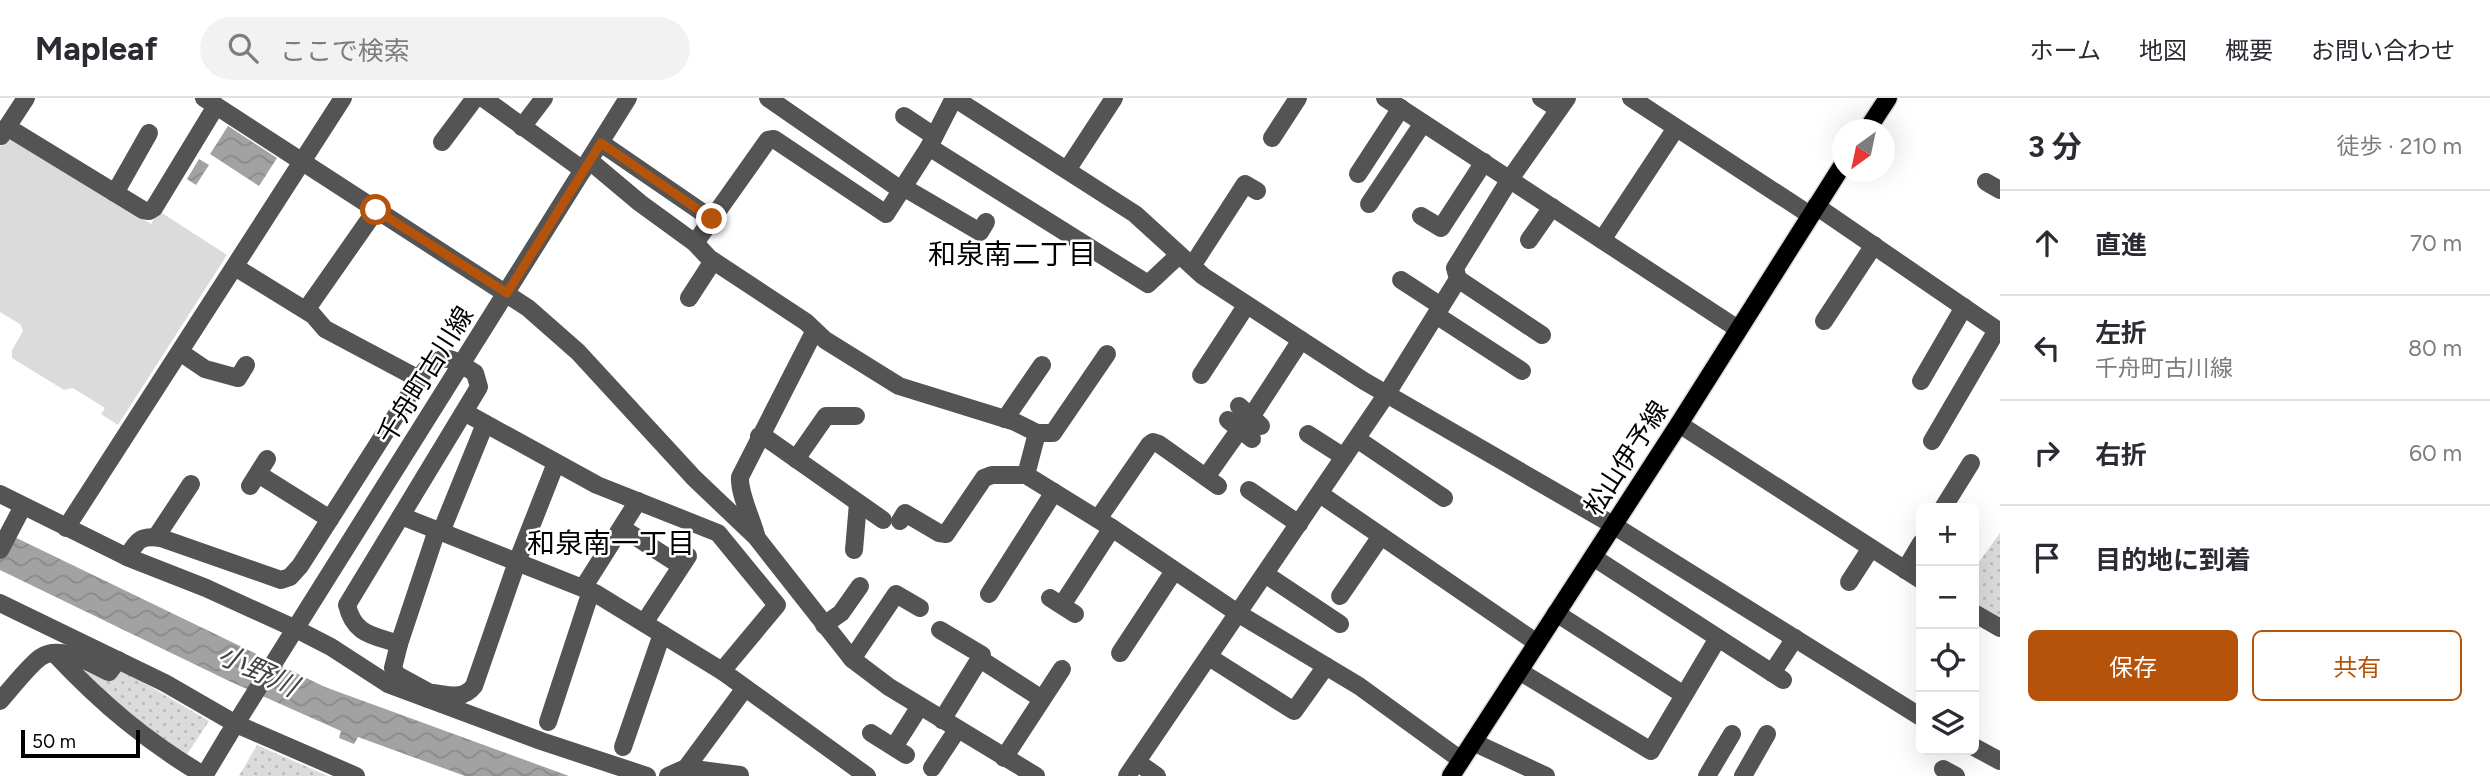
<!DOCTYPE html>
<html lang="ja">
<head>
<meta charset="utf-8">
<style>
	:root { --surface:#fff; --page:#f2f2f3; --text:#2b2b33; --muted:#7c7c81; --line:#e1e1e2; --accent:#b45309 }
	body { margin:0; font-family:Figtree,"Noto Sans JP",sans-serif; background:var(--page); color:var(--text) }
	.controls { position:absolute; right:21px; bottom:21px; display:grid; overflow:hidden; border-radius:10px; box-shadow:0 7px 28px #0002 }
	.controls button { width:63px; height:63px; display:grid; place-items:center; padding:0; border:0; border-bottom:2px solid var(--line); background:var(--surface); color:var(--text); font:35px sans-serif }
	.compass { position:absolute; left:1832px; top:21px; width:63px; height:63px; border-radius:50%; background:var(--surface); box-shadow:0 7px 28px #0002; rotate:213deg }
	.scale { position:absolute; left:21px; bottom:18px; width:119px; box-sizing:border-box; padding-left:7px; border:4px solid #000; border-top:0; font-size:19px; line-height:24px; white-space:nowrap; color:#000; -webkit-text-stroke:5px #fff; paint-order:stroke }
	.stop { position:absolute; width:21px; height:21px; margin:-16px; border:5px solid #b45309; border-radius:50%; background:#fff }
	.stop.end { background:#b45309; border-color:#fff; box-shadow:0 2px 7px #0008 }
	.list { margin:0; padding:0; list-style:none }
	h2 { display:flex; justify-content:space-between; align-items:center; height:91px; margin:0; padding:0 28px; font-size:30px }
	h2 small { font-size:23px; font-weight:400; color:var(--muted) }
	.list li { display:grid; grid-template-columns:46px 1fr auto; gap:21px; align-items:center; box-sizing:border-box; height:105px; padding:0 28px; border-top:2px solid var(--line) }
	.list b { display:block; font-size:26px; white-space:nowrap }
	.list p { margin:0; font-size:23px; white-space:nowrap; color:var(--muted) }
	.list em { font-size:23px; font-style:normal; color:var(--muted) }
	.actions { display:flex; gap:14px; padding:21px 28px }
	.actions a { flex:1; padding:16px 0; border:2px solid var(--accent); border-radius:10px; text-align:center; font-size:24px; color:var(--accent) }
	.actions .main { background:var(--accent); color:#fff }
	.icon { flex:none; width:38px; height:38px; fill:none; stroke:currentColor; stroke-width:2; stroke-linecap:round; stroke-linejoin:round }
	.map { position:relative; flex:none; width:2000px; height:678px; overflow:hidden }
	header { display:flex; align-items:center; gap:42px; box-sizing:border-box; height:98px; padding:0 35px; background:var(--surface); border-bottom:2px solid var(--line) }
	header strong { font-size:33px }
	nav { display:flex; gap:38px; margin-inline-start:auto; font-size:24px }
	.search { width:490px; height:63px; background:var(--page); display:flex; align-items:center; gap:18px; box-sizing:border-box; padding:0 24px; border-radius:38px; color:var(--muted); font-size:26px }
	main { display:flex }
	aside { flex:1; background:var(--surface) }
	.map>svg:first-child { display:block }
	.park { fill:url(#park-dots) }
	.garden { fill:#dbdbdb }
	.water { fill:url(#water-waves) }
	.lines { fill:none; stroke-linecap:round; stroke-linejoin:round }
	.major-casing { stroke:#dbdbdb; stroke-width:21 }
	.minor { stroke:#545454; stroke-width:18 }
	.major { stroke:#000; stroke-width:18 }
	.minor-bridge { stroke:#545454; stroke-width:18 }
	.route { stroke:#b45309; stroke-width:9 }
	.labels { text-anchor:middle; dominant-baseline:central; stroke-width:5; stroke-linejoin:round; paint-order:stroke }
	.street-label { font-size:26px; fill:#000; stroke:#fff }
	.neighbourhood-label { font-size:28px; fill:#000; stroke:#fff }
	.water-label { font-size:28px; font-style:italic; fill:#434343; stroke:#fff }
</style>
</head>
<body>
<header>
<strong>Mapleaf</strong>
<div class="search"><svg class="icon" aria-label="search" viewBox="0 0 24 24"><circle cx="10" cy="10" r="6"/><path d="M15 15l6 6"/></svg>ここで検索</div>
<nav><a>ホーム</a><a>地図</a><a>概要</a><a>お問い合わせ</a></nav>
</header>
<main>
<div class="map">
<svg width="2000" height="678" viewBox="0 0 2000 678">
	<defs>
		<pattern id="park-dots" width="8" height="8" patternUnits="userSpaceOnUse" patternTransform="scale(1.75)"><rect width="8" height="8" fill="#dbdbdb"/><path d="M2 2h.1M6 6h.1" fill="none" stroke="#bababa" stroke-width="1.8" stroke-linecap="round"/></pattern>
		<pattern id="water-waves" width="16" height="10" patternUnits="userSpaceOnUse" patternTransform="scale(1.75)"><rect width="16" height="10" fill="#a2a2a2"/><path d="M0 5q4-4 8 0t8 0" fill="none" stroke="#8a8a8a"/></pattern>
	</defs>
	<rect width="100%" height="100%" fill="#fff"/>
	<!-- park -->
	<g class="park">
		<polygon points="2000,435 2000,525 1974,508 1974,471"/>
		<polygon points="72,564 122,572 209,623 186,658 118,613"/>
		<polygon points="257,647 328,678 239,678"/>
	</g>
	<!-- garden -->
	<polygon class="garden" points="16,41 151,126 159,113 227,157 118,327 101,316 105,310 73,290 64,292 12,260 12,252 23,233 20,226 0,214 0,49 5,42"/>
	<!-- water -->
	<g class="water">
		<polygon points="228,28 277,60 259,88 210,56"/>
		<polygon points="199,61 209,67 196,87 187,81"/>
		<polygon points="0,432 325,589 569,678 465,678 358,639 354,646 339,640 341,633 229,583 0,472"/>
	</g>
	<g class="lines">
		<!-- major casing -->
		<g class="major-casing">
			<g id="major">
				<polyline points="1867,32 1888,0"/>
				<polyline points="1451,678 1679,326 1842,68"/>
			</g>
		</g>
		<!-- minor -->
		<g class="minor">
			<polyline points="204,0 528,210 578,254 694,380 756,439 852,561 889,589 1036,678"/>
			<polyline points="483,0 583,72"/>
			<polyline points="768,0 901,92"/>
			<polyline points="954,0 1135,116 1203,178 1364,283 1613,427 1921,619"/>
			<polyline points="1385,0 1738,231"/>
			<polyline points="1541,0 1559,11"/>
			<polyline points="1631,0 1810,117"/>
			<polyline points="904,18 934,38"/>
			<polyline points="7,29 143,112 149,113 154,110 216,8"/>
			<polyline points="522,29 544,0"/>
			<polyline points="1,38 26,0"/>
			<polyline points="1272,40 1298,0"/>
			<polyline points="442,44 475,0"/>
			<polyline points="601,45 712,121"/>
			<polyline points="929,49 1148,186 1179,157"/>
			<polyline points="590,63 640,105 695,145 709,160 806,224 825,242 899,288 1015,324 1037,335 1026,377 1112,430 1239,516 1359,588 1461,662"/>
			<polyline points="1067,72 1114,0"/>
			<polyline points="1358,76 1401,10"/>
			<polyline points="1986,84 2000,92"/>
			<polyline points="903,89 980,134 986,124"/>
			<polyline points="115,95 149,35"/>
			<polyline points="1369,106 1423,25"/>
			<polyline points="1816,108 2000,234"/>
			<polyline points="1421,118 1441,130 1484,64"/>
			<polyline points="1529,142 1552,109"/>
			<polyline points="1602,142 1676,30"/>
			<polyline points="695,145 768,42 774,41 886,116 929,49 954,0"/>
			<polyline points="1192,168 1245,86 1257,93"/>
			<polyline points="235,169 313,217 325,231 419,281"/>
			<polyline points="1458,181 1542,237"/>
			<polyline points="1401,182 1441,208"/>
			<polyline points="689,200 713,163"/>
			<polyline points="306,212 376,112"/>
			<polyline points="1436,217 1522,273"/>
			<polyline points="1824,223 1874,147"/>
			<polyline points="180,254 205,271 238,280 246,267"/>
			<polyline points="1201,277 1246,208"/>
			<polyline points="1921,283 1964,209"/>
			<polyline points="1239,308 1261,328"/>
			<polyline points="466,315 597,387 718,435 777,507 722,573"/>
			<polyline points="1251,319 1301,242"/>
			<polyline points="1005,321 1042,267"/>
			<polyline points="1228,322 1252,341"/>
			<polyline points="1679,326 1921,482"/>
			<polyline points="1037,335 1053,335 1107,256"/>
			<polyline points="1308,336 1344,359"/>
			<polyline points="759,338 769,342 883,422"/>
			<polyline points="1357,341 1444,400"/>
			<polyline points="1932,343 1997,232"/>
			<polyline points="796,361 826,318 856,318"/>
			<polyline points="258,376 330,421"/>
			<polyline points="1206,379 1240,331"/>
			<polyline points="250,388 267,361"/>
			<polyline points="1249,392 1299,426"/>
			<polyline points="0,396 127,459 206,490 296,531 331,549 388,586 541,643 647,678"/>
			<polyline points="1320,396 1537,545"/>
			<polyline points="1943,410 1971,365"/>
			<polyline points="401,418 595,495 722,573 867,678"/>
			<polyline points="1098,421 1149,347 1153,344 1159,346 1218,388"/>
			<polyline points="900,423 905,415 939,435 946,436 984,380 992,377 1026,377"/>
			<polyline points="66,430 343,0"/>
			<polyline points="622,430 681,468"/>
			<polyline points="441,434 485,326"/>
			<path d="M756,437C751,418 739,396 740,379L814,234"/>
			<polyline points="156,439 191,386"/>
			<polyline points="0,452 23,408"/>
			<polyline points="854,452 858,405"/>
			<path d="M127,459C138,442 140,437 161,440L281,482L290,479L300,468L425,272C445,252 454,262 475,275L479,289L347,507C354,537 373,537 399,546L393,570L397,577L430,595L428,601"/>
			<polyline points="1593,459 1783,582"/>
			<polyline points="1905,472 1921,445"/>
			<polyline points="1265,476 1340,526"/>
			<polyline points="1849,484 1871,450"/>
			<polyline points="583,490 638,403"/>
			<polyline points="989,496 1054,394"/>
			<polyline points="1340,498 1381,438"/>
			<polyline points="1050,500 1075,516"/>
			<polyline points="0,505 165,585 236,626 356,678"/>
			<polyline points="1062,507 1112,430"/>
			<polyline points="1556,515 1684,597"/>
			<polyline points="1974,515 2000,530"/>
			<polyline points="644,525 688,458"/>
			<polyline points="824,527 841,515 860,488"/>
			<polyline points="940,532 982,557 942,622"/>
			<polyline points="399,546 437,432"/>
			<polyline points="1120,555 1174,473"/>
			<path d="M55,556C101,605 147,644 205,678"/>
			<polyline points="1209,559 1294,613 1326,568"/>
			<polyline points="852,561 896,496 920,510"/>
			<polyline points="980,561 1042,601"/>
			<polyline points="1519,573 1651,653 1718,540"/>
			<polyline points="1772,575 1795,540"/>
			<path d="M433,595C450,597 463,602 474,588L517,464L556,365"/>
			<path d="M0,603C10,592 30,566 41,559C61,546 91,566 109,574L118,562"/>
			<polyline points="548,624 591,493"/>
			<polyline points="871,635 906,657"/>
			<polyline points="228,638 628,0"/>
			<polyline points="1473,644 1546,678"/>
			<polyline points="623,649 662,536"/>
			<polyline points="894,649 920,608"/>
			<polyline points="1974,649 2000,663"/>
			<polyline points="1004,660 1062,571"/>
			<polyline points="1137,664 1157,678"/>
			<polyline points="686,670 740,677"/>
			<polyline points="932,670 957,632"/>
			<polyline points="1943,671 1956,678"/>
			<polyline points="668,678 686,670 745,590"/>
			<polyline points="1127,678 1386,297 1458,181 1455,170 1510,81 1567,0"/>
			<polyline points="1707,678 1732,636"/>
			<polyline points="1743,678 1767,636"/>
		</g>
		<!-- major -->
		<use href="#major" class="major"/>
		<!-- minor-bridge -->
		<polyline class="minor-bridge" points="204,678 228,638"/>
	</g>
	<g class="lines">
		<!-- route -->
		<polyline class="route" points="376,112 507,195 601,45 712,121"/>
	</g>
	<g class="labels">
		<!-- street labels -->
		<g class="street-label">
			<text transform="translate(425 277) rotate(-58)">千舟町古川線</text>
			<text transform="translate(1626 360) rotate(-57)">松山伊予線</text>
		</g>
		<!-- neighbourhood labels -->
		<g class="neighbourhood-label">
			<text x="1012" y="156">和泉南二丁目</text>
			<text x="611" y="445">和泉南一丁目</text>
		</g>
		<!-- water labels -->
		<g class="water-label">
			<text transform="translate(258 572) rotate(25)">小野川</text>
		</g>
	</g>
</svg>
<div class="controls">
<button>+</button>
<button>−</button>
<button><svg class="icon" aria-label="locate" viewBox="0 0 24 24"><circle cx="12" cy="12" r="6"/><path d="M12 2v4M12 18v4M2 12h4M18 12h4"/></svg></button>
<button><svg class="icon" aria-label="layers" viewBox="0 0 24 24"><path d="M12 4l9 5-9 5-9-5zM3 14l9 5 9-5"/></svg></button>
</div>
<svg class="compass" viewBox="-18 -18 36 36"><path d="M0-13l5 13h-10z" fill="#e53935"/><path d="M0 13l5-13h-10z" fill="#7c7c81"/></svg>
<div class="scale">50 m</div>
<div class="stop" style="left:376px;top:112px"></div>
<div class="stop end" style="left:712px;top:121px"></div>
</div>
<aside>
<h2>3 分<small>徒歩 · 210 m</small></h2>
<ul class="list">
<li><svg class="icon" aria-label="ahead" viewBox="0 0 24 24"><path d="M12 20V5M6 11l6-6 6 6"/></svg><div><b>直進</b></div><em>70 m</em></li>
<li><svg class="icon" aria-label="left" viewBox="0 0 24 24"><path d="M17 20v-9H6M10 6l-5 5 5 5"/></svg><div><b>左折</b><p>千舟町古川線</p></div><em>80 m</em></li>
<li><svg class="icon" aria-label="right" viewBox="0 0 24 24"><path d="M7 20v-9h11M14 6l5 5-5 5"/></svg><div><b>右折</b></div><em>60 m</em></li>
<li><svg class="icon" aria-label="arrive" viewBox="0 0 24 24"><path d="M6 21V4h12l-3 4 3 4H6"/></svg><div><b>目的地に到着</b></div></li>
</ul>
<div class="actions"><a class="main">保存</a><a>共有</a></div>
</aside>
</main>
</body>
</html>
